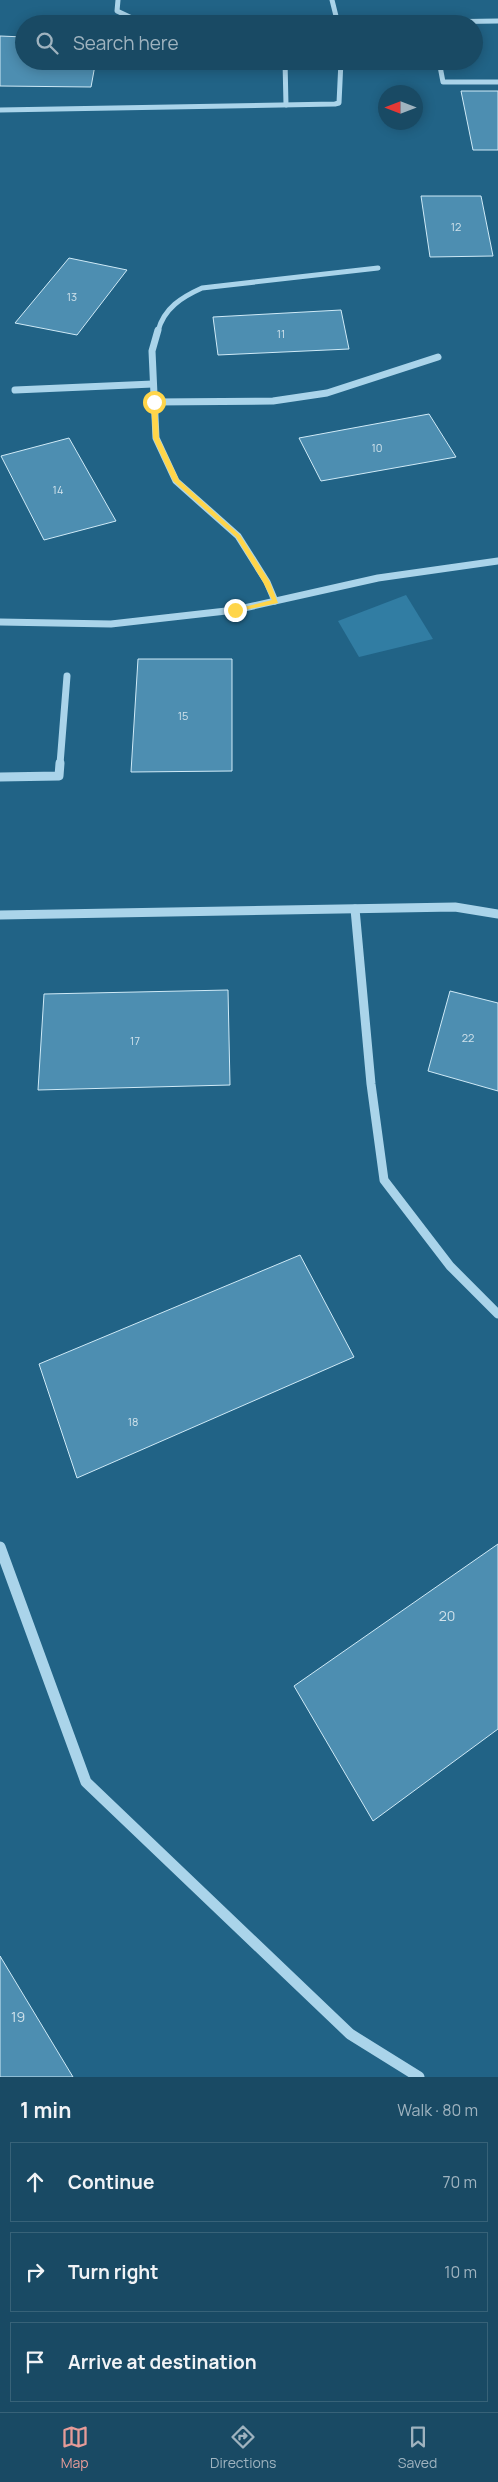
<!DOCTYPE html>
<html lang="en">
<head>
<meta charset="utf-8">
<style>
	:root { --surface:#194a64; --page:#22516a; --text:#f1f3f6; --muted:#9fb3bf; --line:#376278; --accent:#e69b98 }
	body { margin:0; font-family:Manrope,sans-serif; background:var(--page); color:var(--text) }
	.compass { position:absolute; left:378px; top:85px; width:45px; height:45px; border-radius:50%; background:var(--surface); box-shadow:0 2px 12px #0003; rotate:270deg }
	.stop { position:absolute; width:15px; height:15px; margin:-11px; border:4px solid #ffd54a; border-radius:50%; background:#fff }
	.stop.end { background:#ffd54a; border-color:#fff; box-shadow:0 1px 5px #0008 }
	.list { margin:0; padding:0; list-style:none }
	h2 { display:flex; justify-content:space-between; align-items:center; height:65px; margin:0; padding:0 20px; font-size:21px }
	h2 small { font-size:16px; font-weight:400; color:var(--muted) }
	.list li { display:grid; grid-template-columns:32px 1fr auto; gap:15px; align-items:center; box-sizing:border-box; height:80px; margin:0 10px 10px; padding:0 10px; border:1px solid var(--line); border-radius:0px }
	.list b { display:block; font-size:19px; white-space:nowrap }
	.list em { font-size:16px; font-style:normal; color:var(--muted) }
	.icon { flex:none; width:28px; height:28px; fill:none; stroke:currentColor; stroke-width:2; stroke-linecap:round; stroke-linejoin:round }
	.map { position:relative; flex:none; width:498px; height:2077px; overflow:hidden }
	.search { position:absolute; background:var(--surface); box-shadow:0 2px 12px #0003; left:15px; right:15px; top:15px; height:55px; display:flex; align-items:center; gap:12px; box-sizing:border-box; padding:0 18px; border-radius:28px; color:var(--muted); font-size:19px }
	.sheet { height:335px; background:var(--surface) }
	nav { display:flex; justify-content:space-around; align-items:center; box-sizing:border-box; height:70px; border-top:1px solid var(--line); background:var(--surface); font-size:14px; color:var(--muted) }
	nav a { display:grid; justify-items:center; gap:2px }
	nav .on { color:var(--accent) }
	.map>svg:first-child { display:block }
	.green { fill:#317da3 }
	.building { fill:#4d8eb1; stroke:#cfeaf7 }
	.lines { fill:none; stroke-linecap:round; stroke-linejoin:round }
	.minor-far3 { stroke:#aad4ea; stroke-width:5 }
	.minor-far2 { stroke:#aad4ea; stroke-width:7 }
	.minor-far1 { stroke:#aad4ea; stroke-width:9 }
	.minor { stroke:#aad4ea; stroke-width:11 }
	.route { fill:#ffd54a }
	.labels { text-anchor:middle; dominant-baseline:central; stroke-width:4; stroke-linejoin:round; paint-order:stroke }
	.number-label { font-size:11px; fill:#d2e3ec }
	.near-number-label { font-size:14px; fill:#d2e3ec }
</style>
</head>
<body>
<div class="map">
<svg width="498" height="2077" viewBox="0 0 498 2077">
	<rect width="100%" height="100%" fill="#216386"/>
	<!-- green -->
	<polygon class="green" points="406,595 433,639 359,657 338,621"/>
	<!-- building -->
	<g class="building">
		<polygon points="0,36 24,37 24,61 244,61 244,66 95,65 91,87 0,86"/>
		<polygon points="461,91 498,91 498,150 473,150"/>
		<polygon points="421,196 481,196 493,256 430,257"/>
		<polygon points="69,258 127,270 77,335 15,323"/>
		<polygon points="341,310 349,349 218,355 213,317"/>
		<polygon points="429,414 456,457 321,481 299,438"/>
		<polygon points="69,438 116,521 44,540 1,456"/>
		<polygon points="138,659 232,659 232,771 131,772"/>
		<polygon points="228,990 230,1085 38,1090 44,994"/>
		<polygon points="450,991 498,1003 498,1091 428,1071"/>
		<polygon points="300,1255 354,1357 77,1478 39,1364"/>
		<polygon points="498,1544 498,1729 373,1821 294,1686"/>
		<polygon points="0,1956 73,2077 0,2077"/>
	</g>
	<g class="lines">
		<!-- minor-far3 -->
		<g class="minor-far3">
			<polyline points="118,0 117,11 134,19 338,21"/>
			<polyline points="332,0 338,24"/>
			<polyline points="432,24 431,22 498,21"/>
			<polyline points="285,61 286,105"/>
			<polyline points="439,61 443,82 498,82"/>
			<polyline points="0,110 335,104 339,103 341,61"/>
			<path d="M158,331C164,308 182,297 202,288L378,268"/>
		</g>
		<!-- minor-far2 -->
		<g class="minor-far2">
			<polyline points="158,330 152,351 156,438 176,481 238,536 267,582 275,601"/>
			<polyline points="15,390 153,384"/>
			<polyline points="154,402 273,401 327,393 438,357"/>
			<polyline points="0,622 111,624 235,610 378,578 498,561"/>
			<polyline points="60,764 67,676"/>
		</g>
		<!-- minor-far1 -->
		<g class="minor-far1">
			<polyline points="0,777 59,776 60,763"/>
			<polyline points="355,909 371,1084 384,1180 450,1266 498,1314"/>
			<polyline points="0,915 455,907 498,914"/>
		</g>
		<!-- minor -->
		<polyline class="minor" points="0,1547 86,1782 350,2034 419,2077"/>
	</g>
	<!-- route -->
	<polygon class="route" points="154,400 157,402 159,438 179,480 240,535 270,582 278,603 235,612 232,610 272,600 263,582 236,537 173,481 153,438 151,402"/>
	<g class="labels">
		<!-- number labels -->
		<g class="number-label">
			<text x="456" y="226">12</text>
			<text x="72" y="296">13</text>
			<text x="281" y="333">11</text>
			<text x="377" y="447">10</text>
			<text x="58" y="489">14</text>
			<text x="183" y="715">15</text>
			<text x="468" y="1037">22</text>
			<text x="135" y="1040">17</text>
			<text x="133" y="1421">18</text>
		</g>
		<!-- near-number labels -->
		<g class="near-number-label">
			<text x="447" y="1615">20</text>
			<text x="18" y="2016">19</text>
		</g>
	</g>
</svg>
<svg class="compass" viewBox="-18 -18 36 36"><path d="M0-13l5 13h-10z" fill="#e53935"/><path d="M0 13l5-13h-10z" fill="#9fb3bf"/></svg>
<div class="stop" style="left:154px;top:402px"></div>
<div class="stop end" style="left:235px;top:610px"></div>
<div class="search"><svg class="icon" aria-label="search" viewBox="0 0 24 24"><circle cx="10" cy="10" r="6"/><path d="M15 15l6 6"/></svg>Search here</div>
</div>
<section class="sheet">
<h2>1 min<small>Walk · 80 m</small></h2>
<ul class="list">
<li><svg class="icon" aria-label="ahead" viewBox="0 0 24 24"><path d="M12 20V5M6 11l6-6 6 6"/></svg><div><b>Continue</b></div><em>70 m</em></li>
<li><svg class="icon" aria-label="right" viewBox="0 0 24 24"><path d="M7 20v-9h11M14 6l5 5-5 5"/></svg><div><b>Turn right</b></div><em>10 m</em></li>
<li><svg class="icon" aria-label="arrive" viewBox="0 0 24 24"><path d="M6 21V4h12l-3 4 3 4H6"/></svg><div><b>Arrive at destination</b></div></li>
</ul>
</section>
<nav>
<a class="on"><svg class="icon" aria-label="map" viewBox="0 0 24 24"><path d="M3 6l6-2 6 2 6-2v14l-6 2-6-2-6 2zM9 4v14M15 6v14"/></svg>Map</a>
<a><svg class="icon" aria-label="directions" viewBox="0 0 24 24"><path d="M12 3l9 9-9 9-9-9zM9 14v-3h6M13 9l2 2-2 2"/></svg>Directions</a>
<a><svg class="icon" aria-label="saved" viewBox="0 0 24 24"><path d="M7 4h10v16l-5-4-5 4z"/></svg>Saved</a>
</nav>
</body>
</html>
